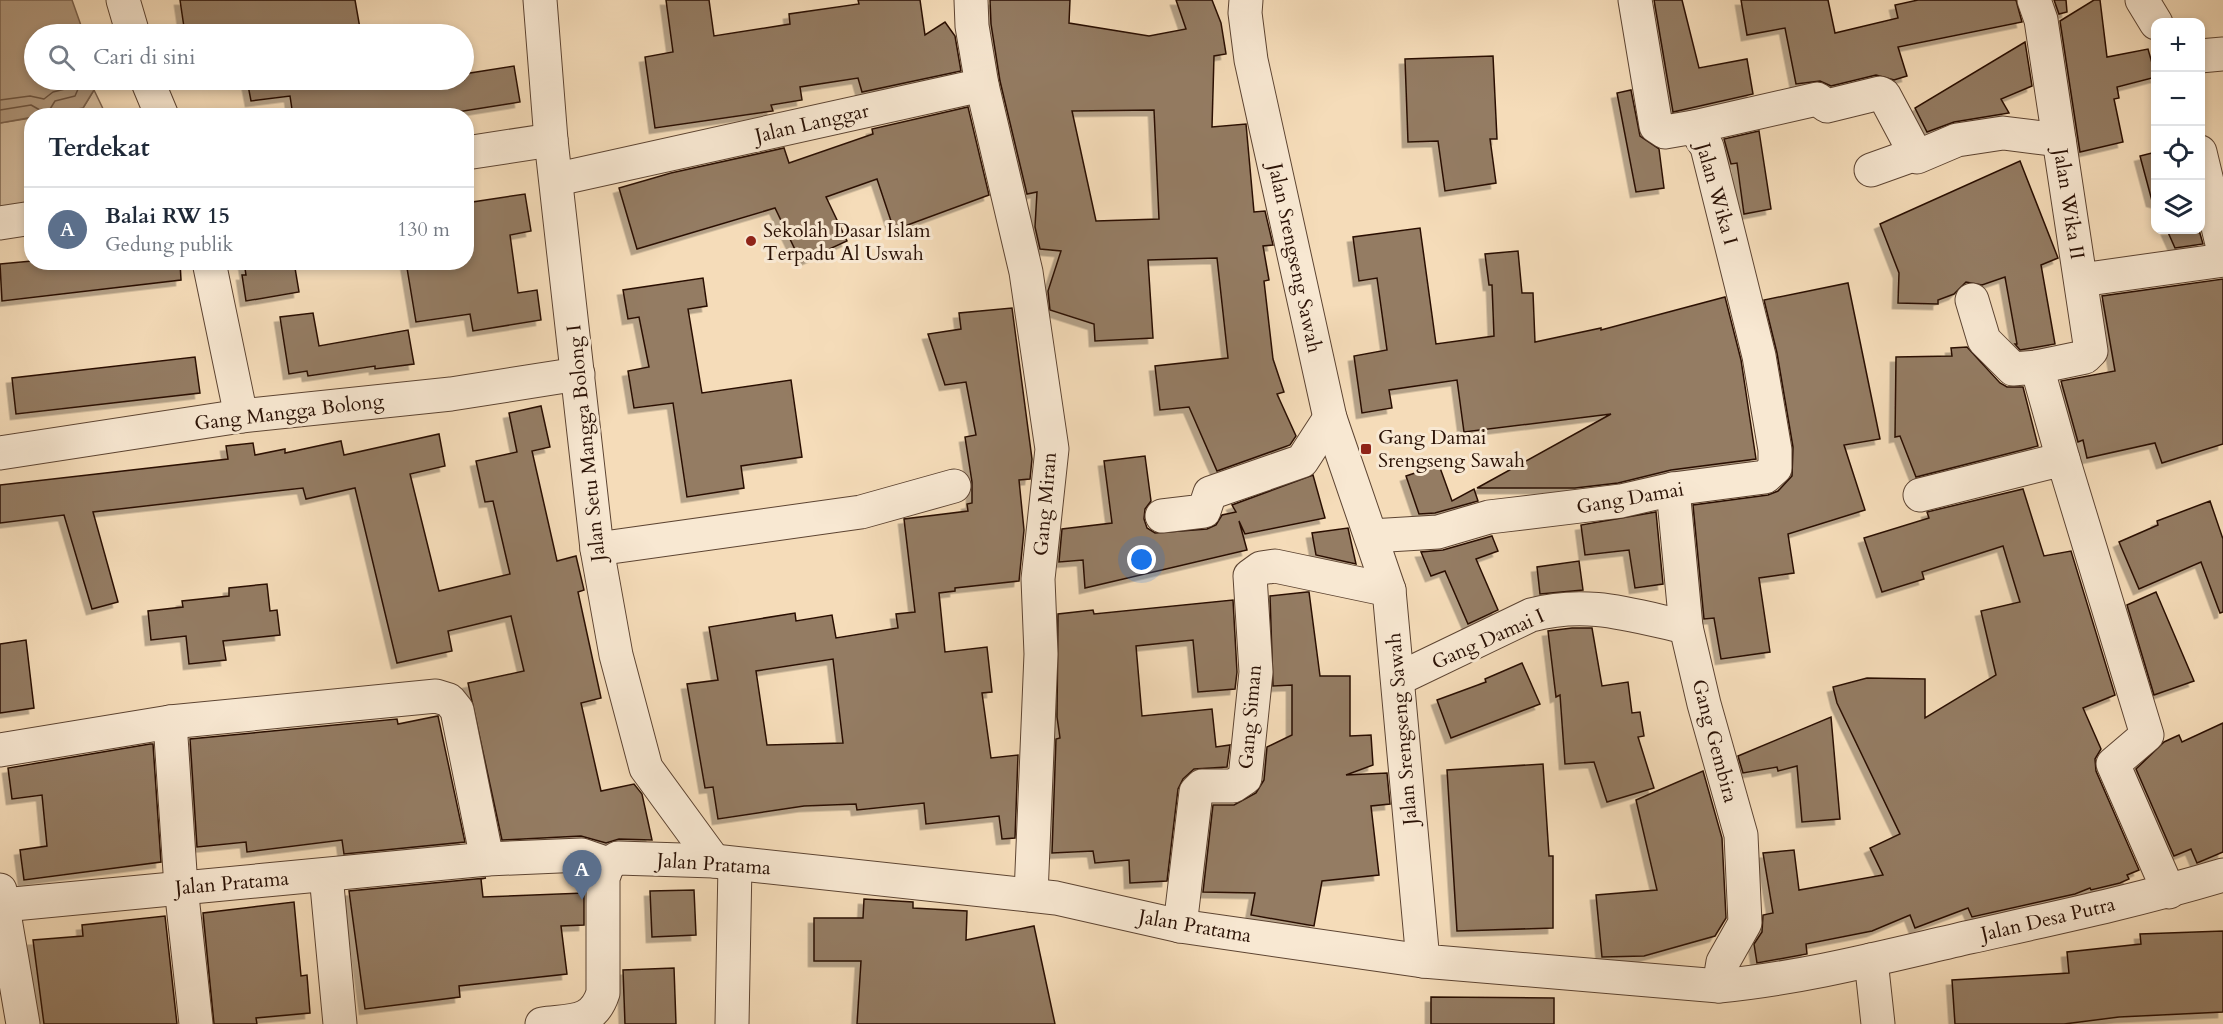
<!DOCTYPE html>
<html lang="id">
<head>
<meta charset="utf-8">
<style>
	:root { --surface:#fff; --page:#f6f6f7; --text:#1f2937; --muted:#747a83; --line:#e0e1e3; --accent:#8f2418 }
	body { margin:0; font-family:Cardo,serif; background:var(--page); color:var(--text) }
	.controls { position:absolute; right:18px; top:18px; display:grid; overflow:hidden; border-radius:12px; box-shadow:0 3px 9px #0003 }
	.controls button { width:54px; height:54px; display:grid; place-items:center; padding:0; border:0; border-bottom:2px solid var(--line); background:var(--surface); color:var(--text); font:30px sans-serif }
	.you { position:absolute; left:1142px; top:560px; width:21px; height:21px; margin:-15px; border:4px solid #fff; border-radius:50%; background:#1a73e8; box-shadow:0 0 0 9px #1a73e833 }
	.badge { display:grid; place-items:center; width:39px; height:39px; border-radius:50%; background:var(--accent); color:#fff; font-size:20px; font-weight:700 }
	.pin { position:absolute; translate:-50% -50px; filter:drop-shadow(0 2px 3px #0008) }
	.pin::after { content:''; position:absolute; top:32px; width:21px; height:18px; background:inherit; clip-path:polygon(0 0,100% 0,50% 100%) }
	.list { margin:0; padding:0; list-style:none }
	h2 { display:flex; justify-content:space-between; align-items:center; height:78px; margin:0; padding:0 24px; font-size:26px }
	h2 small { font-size:20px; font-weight:400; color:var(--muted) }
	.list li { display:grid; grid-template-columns:39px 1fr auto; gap:18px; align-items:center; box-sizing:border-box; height:84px; padding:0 24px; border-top:2px solid var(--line) }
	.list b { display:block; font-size:22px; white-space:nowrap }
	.list p { margin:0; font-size:20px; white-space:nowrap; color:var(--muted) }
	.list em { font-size:20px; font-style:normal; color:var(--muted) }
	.icon { flex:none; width:33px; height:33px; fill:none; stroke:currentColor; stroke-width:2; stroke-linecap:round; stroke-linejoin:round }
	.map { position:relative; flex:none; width:2223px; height:1024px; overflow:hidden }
	.search { position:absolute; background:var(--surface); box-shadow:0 3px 9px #0003; left:24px; top:24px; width:450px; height:66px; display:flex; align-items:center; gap:15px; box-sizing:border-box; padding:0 21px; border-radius:33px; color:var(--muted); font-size:22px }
	.panel { position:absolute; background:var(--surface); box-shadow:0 3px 9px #0003; left:24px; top:108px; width:450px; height:162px; border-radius:24px }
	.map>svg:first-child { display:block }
	.green { fill:#d2b99a; stroke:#7e6550; stroke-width:1.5 }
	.water { fill:#b0977c; stroke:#7a614c; stroke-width:1.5 }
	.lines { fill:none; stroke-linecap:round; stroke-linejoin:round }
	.shore { stroke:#6d5440; stroke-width:1.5 }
	.building { fill:#947b63; stroke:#2a1105; stroke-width:1.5; fill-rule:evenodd; filter:url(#shadow) }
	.minor-casing { stroke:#5d4432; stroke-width:35 }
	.minor { stroke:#f8e8d2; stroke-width:33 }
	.poi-dot { fill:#8f2418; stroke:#f8e8d2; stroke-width:2 }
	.labels { text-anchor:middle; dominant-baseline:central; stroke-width:6; stroke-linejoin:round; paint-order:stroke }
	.street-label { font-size:20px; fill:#2a1105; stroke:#f8e8d2 }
	.poi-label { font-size:20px; fill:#2a1105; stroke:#f8e8d2; text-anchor:start }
</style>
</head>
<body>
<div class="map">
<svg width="2223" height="1024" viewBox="0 0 2223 1024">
	<defs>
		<filter id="shadow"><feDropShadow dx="-5.5" dy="5.5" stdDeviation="0" flood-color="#0004"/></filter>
	</defs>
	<rect width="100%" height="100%" fill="#f5dcb9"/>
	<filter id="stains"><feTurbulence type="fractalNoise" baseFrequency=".00333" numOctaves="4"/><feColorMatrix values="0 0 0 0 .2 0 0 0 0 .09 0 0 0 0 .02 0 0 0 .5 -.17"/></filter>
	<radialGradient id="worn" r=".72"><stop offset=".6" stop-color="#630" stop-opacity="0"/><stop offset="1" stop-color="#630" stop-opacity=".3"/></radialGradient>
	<!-- green -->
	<g class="green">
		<polygon points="94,90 106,115 49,116 83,108"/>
		<polygon points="31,118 31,203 0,208 0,123"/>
	</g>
	<!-- water -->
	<polygon class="water" points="0,0 72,0 84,34 34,34 34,80 96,80 94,90 83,108 0,123"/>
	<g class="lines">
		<!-- shore -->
		<g class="shore">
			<polyline points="0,100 30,96 44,99 53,92 69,88 73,80"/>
			<polyline points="0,110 31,105 47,114 55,101 75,96 82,80"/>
		</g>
	</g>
	<!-- building -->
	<g class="building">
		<polygon points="180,0 355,0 361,34 185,34"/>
		<polygon points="666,0 709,0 714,36 790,24 789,14 859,4 858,0 920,0 925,35 945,22 955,36 961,71 862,92 858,78 800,87 802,100 771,105 773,111 655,128 645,57 673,52"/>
		<path d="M990,0H1070L1069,23L1149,36L1186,29L1176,0H1212L1221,23L1226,54L1214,56L1212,127L1246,124L1254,212L1265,211L1273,245L1263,246L1269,280L1264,281L1273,359L1284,392L1277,394L1296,436L1290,445L1217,471L1189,407L1160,410L1155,366L1228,358L1217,258L1148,260L1153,338L1095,341L1094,324L1050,310L1048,291L1061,251L1040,249L1035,227L1037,192L1027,194L1000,81L991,24ZM1154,110L1159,219L1096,221L1072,111Z"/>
		<polygon points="1654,0 1682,0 1699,68 1747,59 1753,94 1673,112"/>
		<polygon points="1741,0 1828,0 1835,33 1898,18 1895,5 1918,0 2016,0 2022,22 1898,47 1907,76 1894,80 1876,75 1831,86 1820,81 1796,84 1785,28 1747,35"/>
		<polygon points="2054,0 2066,0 2067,12 2059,14"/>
		<polygon points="2094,0 2100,0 2107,57 2148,49 2156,77 2117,87 2119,98 2114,99 2123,142 2080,152 2060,21"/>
		<polygon points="2025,42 2032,86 2001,99 2009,113 1954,122 1927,132 1915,108"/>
		<polygon points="1493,56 1497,139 1490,139 1496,183 1445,191 1438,141 1408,142 1405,59"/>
		<polygon points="514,66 520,102 432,116 293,116 290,96 251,101 247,80 388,80 389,86 429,80 464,80 464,74"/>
		<polygon points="1631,90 1640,136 1659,149 1664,188 1636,192 1617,93"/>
		<polygon points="968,107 989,195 894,230 877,179 826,197 847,241 801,262 775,208 637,249 619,188 671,173 784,148 789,163 873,134 872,129"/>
		<polygon points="1759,131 1771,209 1744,214 1737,163 1731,164 1724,139"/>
		<polygon points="2156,152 2156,202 2152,201 2140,156"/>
		<polygon points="2020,161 2058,258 2041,265 2055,344 2020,350 2015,344 2017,344 2005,277 1982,285 1966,282 1954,294 1938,300 1938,304 1898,303 1899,273 1880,224"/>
		<polygon points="525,194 531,231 510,235 518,293 537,290 541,320 473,331 470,314 416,322 406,262 466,262 466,203"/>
		<polygon points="1420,228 1436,344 1494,336 1492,285 1489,285 1485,254 1518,251 1522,293 1533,293 1535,342 1601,328 1601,330 1725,297 1741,360 1756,459 1671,470 1618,483 1575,488 1477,488 1611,414 1464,432 1457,380 1389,390 1392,408 1362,413 1354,356 1387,350 1377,278 1359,281 1353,237"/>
		<polygon points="2167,230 2199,230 2203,244 2175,248"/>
		<polygon points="32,261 180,262 181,280 2,301 0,264"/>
		<polygon points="244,262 294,262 299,292 246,301 242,275 246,275"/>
		<polygon points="703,278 707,306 688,309 702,393 791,380 802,457 741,466 744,488 687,497 673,403 634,408 628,371 649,367 639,317 628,319 623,290"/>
		<polygon points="2223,279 2223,444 2162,463 2155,443 2087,458 2083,440 2078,442 2061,381 2115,371 2102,296"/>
		<polygon points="1848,283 1880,439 1844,445 1865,510 1788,534 1794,573 1759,578 1770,652 1721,659 1714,618 1704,619 1693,505 1768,495 1778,491 1792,476 1793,447 1777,353 1764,300"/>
		<path d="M1012,308L1032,459L1030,479L1019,480L1024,530L1019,581L955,588V591L939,593L945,652L987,647L992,692L982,693L991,758L1018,755L1015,838L1002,839L999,816L926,824L924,803L857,810L856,804L804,806L718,819L713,787L705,788L687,684L718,680L709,627L795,613L796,621L832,615L836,638L898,628L896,614L915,612L904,519L968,511L967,504L972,503V482L965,437L976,435L966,382L945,385L928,334L961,329L959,313ZM833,659L843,743L767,745L756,671Z"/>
		<polygon points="313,313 319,346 408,330 414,364 375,369 375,366 308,376 307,371 289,374 280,317"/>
		<polygon points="1967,347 2000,383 2007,387 2023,387 2038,446 1916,477 1900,436 1895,437 1896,357 1952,356 1951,348"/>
		<polygon points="195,357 200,393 16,414 12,378"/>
		<polygon points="541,406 550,447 532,451 557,561 576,556 584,590 578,592 601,698 581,703 601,791 634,784 642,794 652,840 619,839 606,843 581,836 502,840 468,683 524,671 511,616 448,631 452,651 397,663 355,488 306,499 303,488 93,512 118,602 92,609 64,515 0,523 0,485 228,459 226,446 253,443 255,455 285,449 285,453 341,441 344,455 439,434 445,466 410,474 439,591 510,574 493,501 485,502 476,461 517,452 509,413"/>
		<polygon points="1145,456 1151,501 1145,509 1144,519 1147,528 1155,533 1207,529 1216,525 1222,515 1236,512 1232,505 1313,475 1325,518 1245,534 1239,521 1247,550 1085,588 1083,560 1059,562 1062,529 1112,523 1104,461"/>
		<polygon points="1439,465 1452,501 1474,489 1478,501 1435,513 1419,514 1406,476"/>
		<polygon points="2023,489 2044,556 2071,551 2115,695 2083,708 2101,749 2095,759 2096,771 2139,870 2127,875 2129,879 2120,883 2091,890 2090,888 2075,894 1972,917 1968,908 1915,928 1910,915 1872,931 1806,944 1807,954 1757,963 1754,944 1762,932 1763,915 1773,913 1763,853 1794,850 1799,890 1883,875 1870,848 1900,834 1837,703 1833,687 1867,678 1925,679 1925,718 1996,675 1981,611 2020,602 2003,546 1922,572 1924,579 1882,592 1864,538 1929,518 1927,512"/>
		<polygon points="2210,501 2223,539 2223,612 2220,613 2201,562 2139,589 2119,542 2158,525 2157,521"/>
		<polygon points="1656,512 1663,584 1635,588 1629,550 1585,555 1581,525"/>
		<polygon points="1348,528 1356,564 1316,555 1312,533"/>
		<polygon points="1492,536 1498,551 1476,559 1498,610 1468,624 1445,571 1431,576 1421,552 1443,550"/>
		<polygon points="1579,561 1583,590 1540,594 1537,567"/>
		<polygon points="267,584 270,611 277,610 280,635 223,641 226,660 189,664 186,636 151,640 148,611 183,607 182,601 229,596 229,588"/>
		<polygon points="1307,592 1309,592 1320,676 1350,676 1350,736 1371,735 1373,765 1346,775 1387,773 1390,804 1371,806 1379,875 1322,881 1314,926 1251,915 1255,893 1203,892 1213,805 1234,805 1256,793 1264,780 1267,747 1292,735 1292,685 1273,686 1270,596"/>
		<polygon points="2156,592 2194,681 2154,695 2127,605"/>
		<polygon points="1233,600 1237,672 1235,689 1198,692 1193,640 1136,646 1142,716 1212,709 1216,747 1230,745 1227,767 1194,769 1183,779 1178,789 1167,881 1130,883 1129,860 1095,863 1093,851 1052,853 1056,739 1060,738 1057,717 1058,614 1093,610 1094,614"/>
		<polygon points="1572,628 1592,628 1602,686 1628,682 1632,713 1640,712 1644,736 1638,737 1654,788 1607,802 1594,762 1565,764 1560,695 1556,697 1548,631"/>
		<polygon points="26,640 34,708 0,713 0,644"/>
		<polygon points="1522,663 1540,704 1451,738 1437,700 1486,682 1485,679"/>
		<polygon points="438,716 465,842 344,854 342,840 247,852 246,842 197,847 190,739 397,719 398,724"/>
		<polygon points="1831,717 1840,819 1802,822 1797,766 1778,771 1777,767 1743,773 1738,756"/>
		<polygon points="2223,723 2223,852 2197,863 2191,849 2174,856 2136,769 2164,742 2179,735 2182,742"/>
		<polygon points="150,744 153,744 161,862 24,880 20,850 47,846 42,795 12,799 8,768"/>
		<polygon points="1543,764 1549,856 1553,856 1553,928 1457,931 1447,770"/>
		<polygon points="1703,771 1722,838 1726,918 1715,936 1644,956 1602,957 1596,895 1657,890 1636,800"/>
		<polygon points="486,878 481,879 483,897 584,893 584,925 561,926 567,974 459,986 460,997 365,1009 349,891"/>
		<polygon points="694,890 696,935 652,937 650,891"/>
		<polygon points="864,899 913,902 913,908 967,911 966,940 1034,926 1055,1024 857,1024 861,961 814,961 814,918 863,918"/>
		<polygon points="294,902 301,976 307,975 310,1013 256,1018 257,1024 214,1024 203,913"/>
		<polygon points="165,916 177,1024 44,1024 33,940 83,936 82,925"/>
		<polygon points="2223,931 2223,1012 2119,1017 2064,1024 1955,1024 1952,980 2069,973 2067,952 2141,944 2140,934"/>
		<polygon points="674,968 676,1024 625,1024 623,970"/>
		<polygon points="1431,997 1554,998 1554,1024 1431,1024"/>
	</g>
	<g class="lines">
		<!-- minor casing -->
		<g class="minor-casing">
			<g id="minor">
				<polyline points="123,0 133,34"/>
				<polyline points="540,0 551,140 597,549 616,655 646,768 714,861"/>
				<path d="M1246,0L1245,13L1251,60L1330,418L1389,590L1423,961L1719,986C1804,978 1887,956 1970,937C2055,918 2140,900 2223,875"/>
				<polyline points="2034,0 2041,20 2091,351 2085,357 2037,367"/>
				<polyline points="2142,0 2156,23"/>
				<polyline points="2200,56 2223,54"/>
				<polyline points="147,80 162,116"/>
				<polyline points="982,85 1026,272 1052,449 1038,579 1041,654 1031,895"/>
				<polyline points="1694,127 1817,99 1827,106 1880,93 1884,95 1917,157 1957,140 2003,133 2059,140"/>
				<polyline points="2200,152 2223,248"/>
				<polyline points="466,153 551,140"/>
				<polyline points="1871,170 1913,155"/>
				<polyline points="558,179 982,85 972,26 971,0"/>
				<polyline points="0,223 32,218"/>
				<polyline points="209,262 241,416"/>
				<polyline points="2081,280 2223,260"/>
				<polyline points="1972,300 1984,340 2013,369 2037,367 2063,459"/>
				<polyline points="0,453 241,416 451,394 578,374"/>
				<polyline points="1673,489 1686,627 1704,704 1741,835 1745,923 1723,962 1719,986"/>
				<polyline points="1920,495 2063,459 2147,735 2113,764 2169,892"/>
				<polyline points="1162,516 1204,511 1210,493 1302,461 1330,418"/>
				<polyline points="1371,536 1438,532 1489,517 1621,501 1673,489 1765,477 1775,468 1775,450 1759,356 1707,147 1694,127 1665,132 1656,126 1635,0"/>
				<polyline points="597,549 861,512 954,486"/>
				<path d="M1398,679L1531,615C1588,600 1630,615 1686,627"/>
				<polyline points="170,722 181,887 196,1024"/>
				<polyline points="0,750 170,722 436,696 449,700 457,710 487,859"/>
				<polyline points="608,864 618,858 714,861 1056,898 1180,926 1423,961"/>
				<polyline points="326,875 340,1024"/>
				<polyline points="0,890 23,1024"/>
				<polyline points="3,905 487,859 582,855 608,864"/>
				<polyline points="1180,926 1196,792 1202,786 1233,786 1245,778 1256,672 1250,576 1261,568 1275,566 1389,590"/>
				<polyline points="1871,960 1878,1024"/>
				<path d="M542,1024C572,1020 593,1024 603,993V878L608,864"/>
				<polyline points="732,1024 735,864"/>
			</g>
		</g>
		<!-- minor -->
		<use href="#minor" class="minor"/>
	</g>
	<!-- markers -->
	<g class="poi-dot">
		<circle cx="751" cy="241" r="6"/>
		<rect x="1360" y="443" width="12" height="12" rx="3"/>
	</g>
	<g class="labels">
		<!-- street labels -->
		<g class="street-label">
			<text transform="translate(812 123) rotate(-13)">Jalan Langgar</text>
			<text transform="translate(1717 194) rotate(74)">Jalan Wika I</text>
			<text transform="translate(2069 204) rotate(81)">Jalan Wika II</text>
			<text transform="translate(1295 258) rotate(78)">Jalan Srengseng Sawah</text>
			<text transform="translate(289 412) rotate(-7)">Gang Mangga Bolong</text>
			<text transform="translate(586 443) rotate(-96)">Jalan Setu Mangga Bolong I</text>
			<text transform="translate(1630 498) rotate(-10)">Gang Damai</text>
			<text transform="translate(1045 504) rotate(-85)">Gang Miran</text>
			<text transform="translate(1488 639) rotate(-24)">Gang Damai I</text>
			<text transform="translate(1250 717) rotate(-85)">Gang Siman</text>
			<text transform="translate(1402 729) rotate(-95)">Jalan Srengseng Sawah</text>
			<text transform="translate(1715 741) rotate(75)">Gang Gembira</text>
			<text transform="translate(714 864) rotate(4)">Jalan Pratama</text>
			<text transform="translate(232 883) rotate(-5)">Jalan Pratama</text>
			<text transform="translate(2048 919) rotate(-13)">Jalan Desa Putra</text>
			<text transform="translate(1195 926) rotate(10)">Jalan Pratama</text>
		</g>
		<!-- poi labels -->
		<g class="poi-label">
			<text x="763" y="230">Sekolah Dasar Islam<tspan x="763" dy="23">Terpadu Al Uswah</tspan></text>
			<text x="1378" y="437">Gang Damai<tspan x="1378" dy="23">Srengseng Sawah</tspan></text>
		</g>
	</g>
	<rect width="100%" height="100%" filter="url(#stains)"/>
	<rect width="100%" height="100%" fill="url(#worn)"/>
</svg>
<div class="controls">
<button>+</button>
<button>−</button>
<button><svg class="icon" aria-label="locate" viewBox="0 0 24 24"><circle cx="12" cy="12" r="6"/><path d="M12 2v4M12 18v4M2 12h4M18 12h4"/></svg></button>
<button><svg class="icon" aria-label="layers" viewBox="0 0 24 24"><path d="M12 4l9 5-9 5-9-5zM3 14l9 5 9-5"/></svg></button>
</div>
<div class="you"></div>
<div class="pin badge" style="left:582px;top:900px;background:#5c6f8a">A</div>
<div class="search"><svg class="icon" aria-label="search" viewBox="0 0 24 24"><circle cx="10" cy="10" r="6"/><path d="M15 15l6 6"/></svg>Cari di sini</div>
<section class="panel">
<h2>Terdekat<small></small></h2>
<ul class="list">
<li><span class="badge" style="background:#5c6f8a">A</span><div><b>Balai RW 15</b><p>Gedung publik</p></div><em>130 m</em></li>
</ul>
</section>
</div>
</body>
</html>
